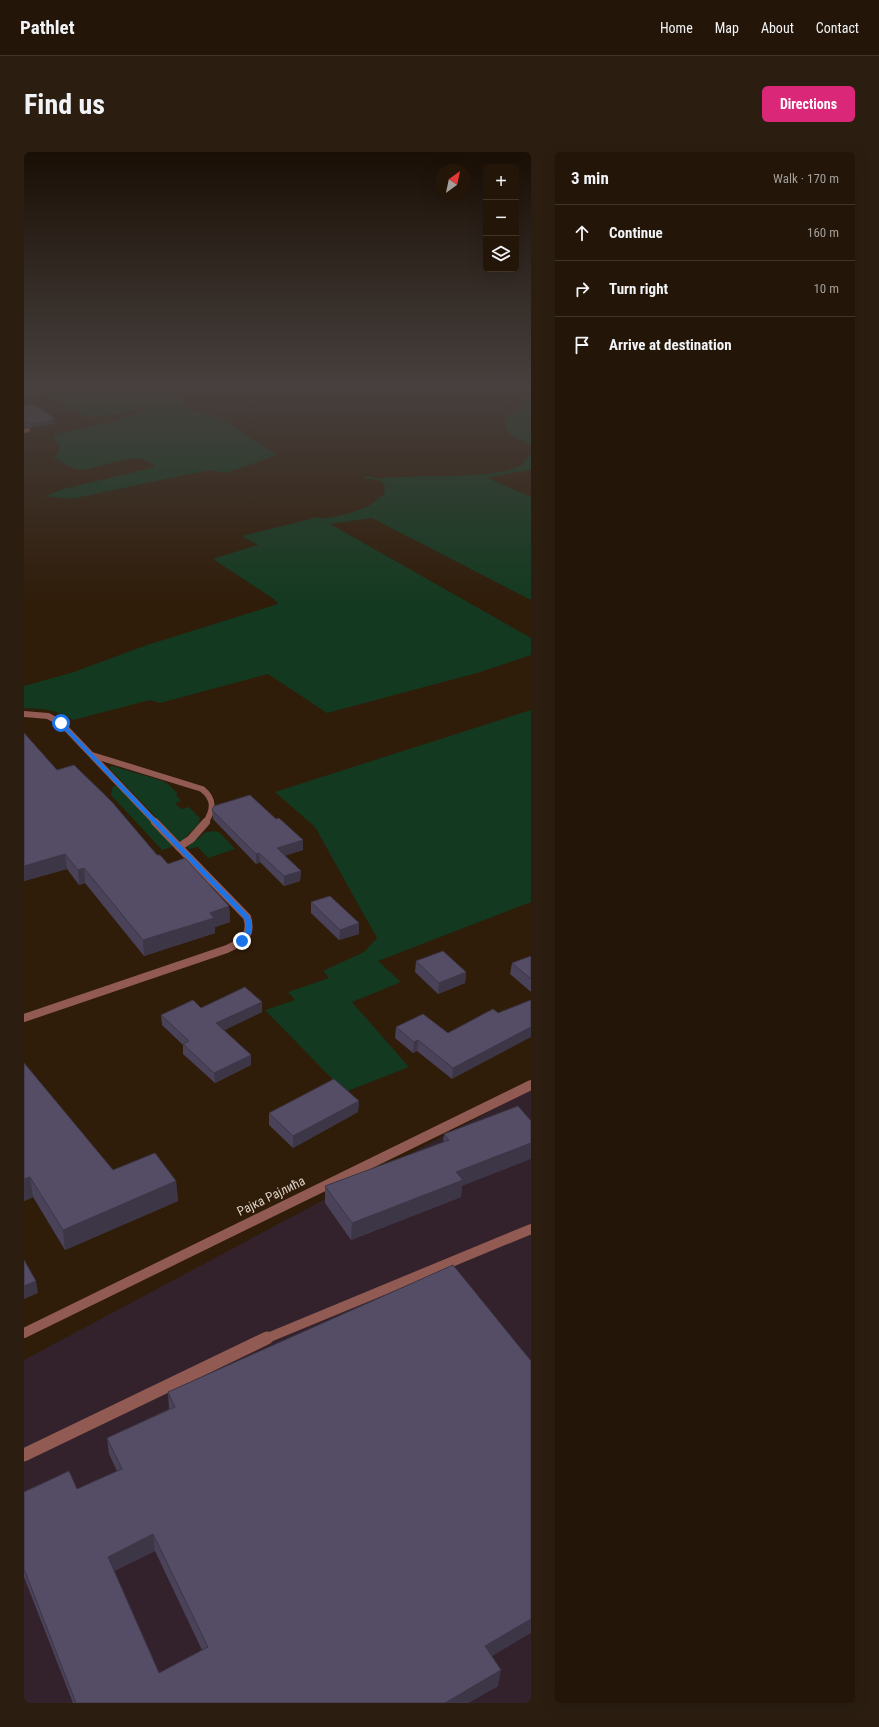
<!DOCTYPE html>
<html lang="en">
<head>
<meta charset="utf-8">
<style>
	:root { --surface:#231507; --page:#2b1e11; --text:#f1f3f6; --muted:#a39f9b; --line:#403428; --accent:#db2777 }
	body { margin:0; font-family:"Roboto Condensed",sans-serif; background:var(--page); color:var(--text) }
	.controls { position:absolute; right:12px; top:12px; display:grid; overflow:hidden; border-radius:6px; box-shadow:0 4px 16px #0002 }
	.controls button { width:36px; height:36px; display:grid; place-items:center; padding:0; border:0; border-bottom:1px solid var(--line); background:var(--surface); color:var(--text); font:20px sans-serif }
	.compass { position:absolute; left:411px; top:12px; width:36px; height:36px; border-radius:50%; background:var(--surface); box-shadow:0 4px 16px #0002; rotate:33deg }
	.stop { position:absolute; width:12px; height:12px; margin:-9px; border:3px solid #1a73e8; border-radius:50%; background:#fff }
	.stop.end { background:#1a73e8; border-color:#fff; box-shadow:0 1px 4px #0008 }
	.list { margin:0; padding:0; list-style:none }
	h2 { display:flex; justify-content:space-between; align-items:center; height:52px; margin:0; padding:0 16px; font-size:17px }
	h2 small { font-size:13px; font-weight:400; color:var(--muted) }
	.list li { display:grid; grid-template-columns:26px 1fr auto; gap:12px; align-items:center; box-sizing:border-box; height:56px; padding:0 16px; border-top:1px solid var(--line) }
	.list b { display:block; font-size:15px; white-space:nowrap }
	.list em { font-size:13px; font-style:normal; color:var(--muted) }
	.icon { flex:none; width:22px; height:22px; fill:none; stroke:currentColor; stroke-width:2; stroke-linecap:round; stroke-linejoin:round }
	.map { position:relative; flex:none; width:507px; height:1551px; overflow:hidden; border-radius:6px }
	header { display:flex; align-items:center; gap:24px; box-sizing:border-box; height:56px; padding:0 20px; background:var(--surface); border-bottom:1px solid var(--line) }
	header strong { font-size:19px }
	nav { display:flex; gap:22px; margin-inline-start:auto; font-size:14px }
	.intro { display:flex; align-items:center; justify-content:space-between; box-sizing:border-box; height:96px; padding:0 24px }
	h1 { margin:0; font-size:28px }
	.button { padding:10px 18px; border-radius:6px; background:var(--accent); color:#fff; font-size:14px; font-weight:700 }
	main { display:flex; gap:24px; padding:0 24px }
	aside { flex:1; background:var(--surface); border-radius:6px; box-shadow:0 4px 16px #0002 }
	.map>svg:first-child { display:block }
	.industrial { fill:#33222b }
	.green { fill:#133a20 }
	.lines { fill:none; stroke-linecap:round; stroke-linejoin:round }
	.lane-far3 { stroke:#915a52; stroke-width:6 }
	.lane-far2 { stroke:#915a52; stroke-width:8 }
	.lane-far1 { stroke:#915a52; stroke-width:10 }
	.lane { stroke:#915a52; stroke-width:13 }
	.street-far1 { stroke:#915a52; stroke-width:4 }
	.street { stroke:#915a52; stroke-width:10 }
	.wall { fill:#494258; fill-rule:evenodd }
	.shaded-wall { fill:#3c3647 }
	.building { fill:#554d66; stroke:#3c3647; fill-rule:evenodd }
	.route { fill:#1a73e8 }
	.labels { text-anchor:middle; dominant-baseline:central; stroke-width:3; stroke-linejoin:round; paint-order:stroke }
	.near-street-label { font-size:13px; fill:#dccfc4; stroke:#2f1c09 }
</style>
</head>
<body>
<header>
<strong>Pathlet</strong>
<nav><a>Home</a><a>Map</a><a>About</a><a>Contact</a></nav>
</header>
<div class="intro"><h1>Find us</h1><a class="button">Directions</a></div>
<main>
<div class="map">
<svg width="507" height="1551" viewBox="0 0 507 1551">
	<rect width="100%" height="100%" fill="#2f1c09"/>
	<!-- industrial -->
	<polygon class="industrial" points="507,937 507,1551 0,1551 0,1208"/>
	<!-- green -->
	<g class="green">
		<path d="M36,234H158L146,236L168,259L193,264L252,302L245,306L202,321L185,318L47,347L21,344L40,337L131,315C116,295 75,318 56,318C48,317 37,309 30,306L36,298V294L29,285L33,282L92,269L121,258L116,256L93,262L67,265L62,264L25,244L43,239Z"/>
		<path d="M480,234H507V294C494,284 480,286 481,266C488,260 498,257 502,250L500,245L478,236Z"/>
		<path d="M507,303V318L492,320L463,326L507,345V448L348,366L306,372L507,486V503L453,521L303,561L244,522L136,551L126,548L49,568C33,557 18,557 0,556V534L50,520L120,494L254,452L250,447L189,407L234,393L218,384L294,365L298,367L323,362L345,354L360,342L361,334L357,329L340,326L341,324L359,327L363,325C377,326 391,324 406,324C429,324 480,324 499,312L500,308Z"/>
		<polygon points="507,558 507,750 354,809 377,830 328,850 385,915 321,940 241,858 271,848 264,840 305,826 299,819 340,800 353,786 291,675 251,640"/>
		<polygon points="88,614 139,629 144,632 154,642 152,643 157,649 151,651 157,657 165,655 176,666 175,671 159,688 155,689 85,616"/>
		<polygon points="89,634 93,634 151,694 138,698 87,643"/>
		<polygon points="190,679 195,680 211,697 184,706 174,695 165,697 163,695 182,680"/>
	</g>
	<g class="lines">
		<!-- lane-far3 -->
		<g class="lane-far3">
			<polyline points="0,562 24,564 37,571 132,671"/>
			<path d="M68,603L178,637C191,647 190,658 181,671"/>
		</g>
		<!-- lane-far2 -->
		<g class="lane-far2">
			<polyline points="131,670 155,695 167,687 182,670"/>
			<path d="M0,866L203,797C218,790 229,784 223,765L155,695"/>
		</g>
		<!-- lane-far1 -->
		<polyline class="lane-far1" points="241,1187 507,1077"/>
		<!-- lane -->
		<polyline class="lane" points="0,1303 243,1186"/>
		<!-- street-far1 -->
		<g class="street-far1">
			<polyline points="0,238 4,240 0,241"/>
			<polyline points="0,279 4,278"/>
		</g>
		<!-- street -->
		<polyline class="street" points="0,1181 507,933"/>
	</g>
	<!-- wall -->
	<g class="wall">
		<polygon points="0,234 34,234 34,238 7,242 6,238 0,235"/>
		<polygon points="0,254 31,271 7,276 3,275 0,276"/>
		<polygon points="0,581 33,618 133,703 144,712 205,754 206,770 191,775 191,781 120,804 61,731 55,733 43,717 0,729"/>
		<polygon points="188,658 252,667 279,688 279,698 260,704 277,719 276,729 260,734 236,710 232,712 189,667"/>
		<polygon points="287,750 335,782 315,788 287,761"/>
		<polygon points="507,804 507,840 486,822 488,811"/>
		<polygon points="392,809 442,820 441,831 414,842 391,820"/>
		<polygon points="177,856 238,860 200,878 227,903 227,913 191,931 159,902 159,893 138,873 137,863"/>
		<polygon points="474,861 428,927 393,899 389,901 371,886 372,875 424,881"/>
		<polygon points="0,911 89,1018 152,1029 154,1049 41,1098 9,1045 0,1049"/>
		<polygon points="335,949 334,960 269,996 245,973 245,961"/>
		<polygon points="494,954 438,1034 437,1045 327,1088 301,1051 301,1034 419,991 420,982"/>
		<path d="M144,1240L468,1504L474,1534L444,1551H49L0,1425V1340L53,1337L93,1319L85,1302L83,1286L145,1257ZM131,1399L178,1498L135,1521L90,1419Z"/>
	</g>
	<!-- shaded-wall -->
	<g class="shaded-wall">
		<polygon points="31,234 34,234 34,238 7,242 6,239"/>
		<polygon points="31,267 31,271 7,276 7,272"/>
		<polygon points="3,270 3,275 0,276 0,271"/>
		<polygon points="279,688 279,698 253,706 253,696"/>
		<polygon points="235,701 236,710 232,712 232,702"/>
		<polygon points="41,702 43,717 0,729 0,714"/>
		<polygon points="60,716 61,731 55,733 54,718"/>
		<polygon points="277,719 276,729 260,734 260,724"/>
		<polygon points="205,754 206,770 191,775 191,781 120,804 119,788 186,761"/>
		<polygon points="335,771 335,782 315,788 316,778"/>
		<polygon points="442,820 441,831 414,842 415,831"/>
		<polygon points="238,850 238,860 193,882 192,871"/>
		<polygon points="507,875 507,885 428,927 429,916"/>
		<polygon points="394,888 393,899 389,901 390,890"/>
		<polygon points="227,903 227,913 191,931 190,921"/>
		<polygon points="335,949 334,960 269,996 269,984"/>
		<polygon points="507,991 507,1007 438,1034 437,1045 327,1088 328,1071 432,1020"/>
		<polygon points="6,1025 9,1045 0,1049 0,1027"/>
		<polygon points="152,1029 154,1049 41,1098 39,1078"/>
		<polygon points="12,1129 14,1141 0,1147 0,1134"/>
		<polygon points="129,1382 131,1399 86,1421 84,1405"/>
		<polygon points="507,1467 507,1481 458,1510 461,1494"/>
		<polygon points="477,1518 474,1534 444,1551 421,1551"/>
	</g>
	<!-- building -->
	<g class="building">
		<polygon points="6,234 31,234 6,239"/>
		<polygon points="10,252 31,267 7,272 3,270 0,271 0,254"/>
		<polygon points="0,581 33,618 50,613 88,650 133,703 136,703 144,712 161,706 205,754 186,761 190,766 119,788 60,716 54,718 41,702 0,714"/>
		<polygon points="226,643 252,667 255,666 279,688 253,696 277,719 260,724 235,701 232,702 188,658 190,654"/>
		<polygon points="306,744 335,771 316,778 287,750"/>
		<polygon points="419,799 442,820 415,831 392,809"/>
		<polygon points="507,804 507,827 488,811"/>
		<polygon points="221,835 238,850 192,871 227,903 190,921 159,892 165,889 137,863 169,848 177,856"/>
		<polygon points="507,848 507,875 429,916 394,888 390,890 372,875 399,862 424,881 469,857 474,861"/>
		<polygon points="0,911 89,1018 131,1001 152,1029 39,1078 6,1025 0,1027"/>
		<polygon points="310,927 335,949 269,984 245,961"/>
		<polygon points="494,954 507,969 507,991 432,1020 439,1028 328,1071 301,1034 425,988 420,982"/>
		<polygon points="0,1108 12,1129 0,1134"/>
		<path d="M429,1113L507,1209V1467L461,1494L477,1518L421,1551H52L0,1417V1340L45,1319L53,1337L98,1317L83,1286L151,1255L144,1240ZM129,1382L184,1495L135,1521L84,1405Z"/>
	</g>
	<!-- sky -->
	<linearGradient id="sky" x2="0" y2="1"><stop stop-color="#1a0f05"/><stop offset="0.52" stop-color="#47403e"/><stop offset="1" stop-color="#47403e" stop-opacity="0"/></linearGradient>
	<rect width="507" height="451" fill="url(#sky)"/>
	<!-- route -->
	<path class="route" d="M37,569L225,764C231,775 228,782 220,791L214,789C221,781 225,776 220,766L35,572V571Z"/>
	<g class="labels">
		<!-- near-street labels -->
		<g class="near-street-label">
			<text transform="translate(247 1044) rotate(-26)">Рајка Рајлића</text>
		</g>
	</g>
</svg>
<div class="controls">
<button>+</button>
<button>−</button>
<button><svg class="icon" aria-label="layers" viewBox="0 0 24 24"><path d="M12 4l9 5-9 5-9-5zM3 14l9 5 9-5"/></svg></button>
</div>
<svg class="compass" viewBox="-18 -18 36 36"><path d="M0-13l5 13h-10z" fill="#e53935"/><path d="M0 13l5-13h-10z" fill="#a39f9b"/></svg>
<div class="stop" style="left:37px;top:571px"></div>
<div class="stop end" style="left:218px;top:789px"></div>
</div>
<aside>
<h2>3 min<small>Walk · 170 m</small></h2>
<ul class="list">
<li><svg class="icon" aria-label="ahead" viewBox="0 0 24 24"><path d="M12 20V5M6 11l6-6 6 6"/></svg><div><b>Continue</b></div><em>160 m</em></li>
<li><svg class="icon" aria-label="right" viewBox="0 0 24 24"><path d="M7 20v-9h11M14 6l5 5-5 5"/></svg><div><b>Turn right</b></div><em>10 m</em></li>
<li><svg class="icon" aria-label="arrive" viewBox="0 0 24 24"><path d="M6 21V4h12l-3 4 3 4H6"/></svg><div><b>Arrive at destination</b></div></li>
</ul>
</aside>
</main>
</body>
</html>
